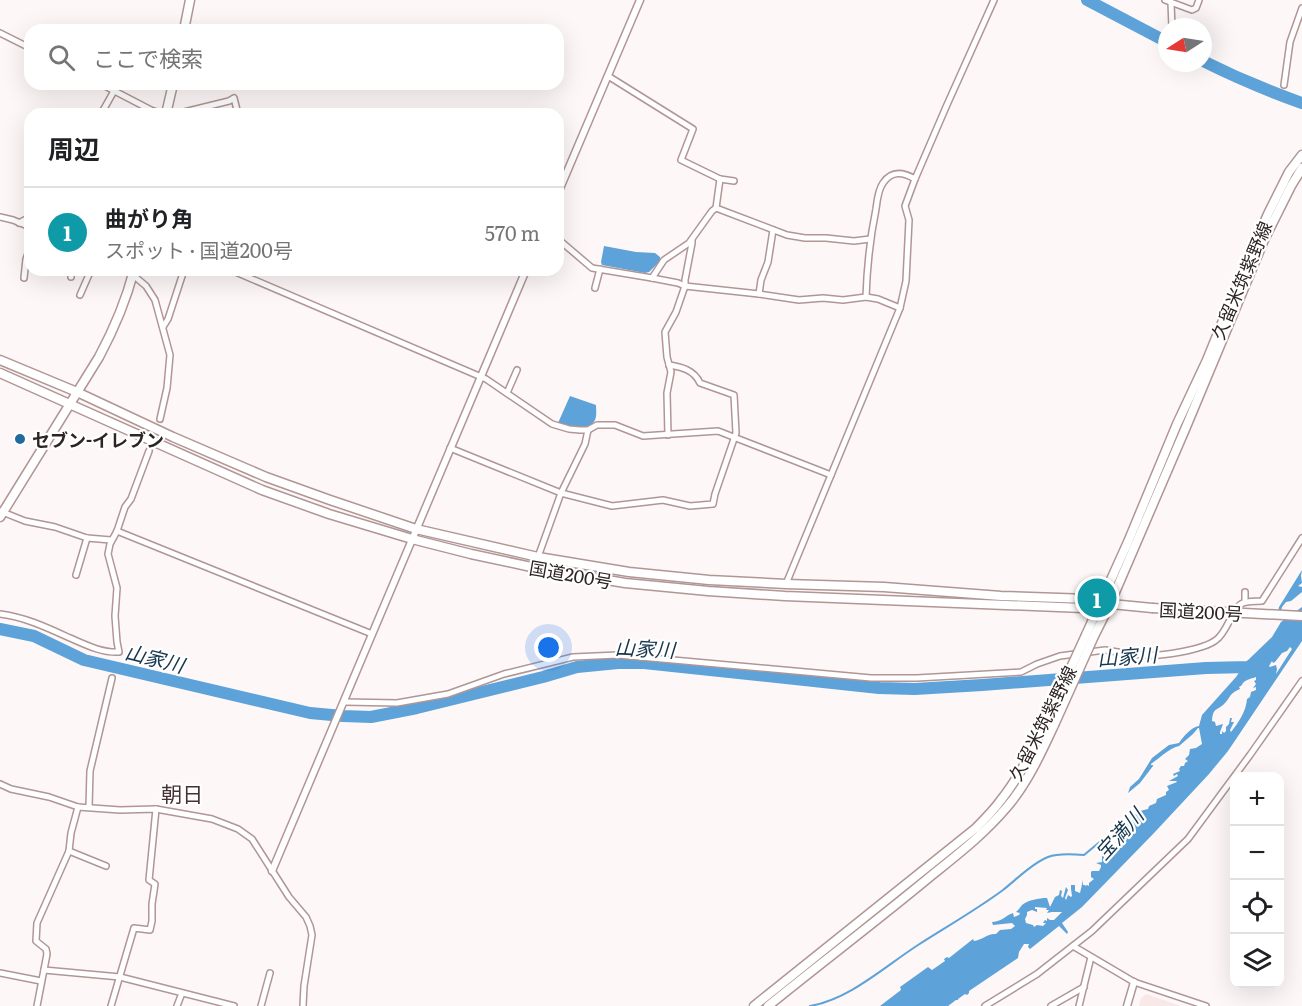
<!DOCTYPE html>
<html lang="ja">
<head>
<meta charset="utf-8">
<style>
	:root { --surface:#fff; --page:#f2f2f2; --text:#202124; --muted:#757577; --line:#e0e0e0; --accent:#d93025 }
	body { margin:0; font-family:Literata,"Noto Sans JP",serif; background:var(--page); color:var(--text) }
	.controls { position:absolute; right:18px; bottom:18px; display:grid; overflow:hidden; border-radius:12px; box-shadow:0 6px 24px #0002 }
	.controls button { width:54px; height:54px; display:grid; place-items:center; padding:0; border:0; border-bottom:2px solid var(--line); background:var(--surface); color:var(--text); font:30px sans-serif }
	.compass { position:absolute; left:1158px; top:18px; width:54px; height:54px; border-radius:50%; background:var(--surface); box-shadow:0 6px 24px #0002; rotate:258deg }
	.you { position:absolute; left:549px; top:648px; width:21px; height:21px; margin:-15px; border:4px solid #fff; border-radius:50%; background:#1a73e8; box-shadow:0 0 0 9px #1a73e833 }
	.badge { display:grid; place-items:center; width:39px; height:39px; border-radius:50%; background:var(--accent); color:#fff; font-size:20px; font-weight:700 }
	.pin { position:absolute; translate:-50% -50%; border:3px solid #fff; box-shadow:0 2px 6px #0006 }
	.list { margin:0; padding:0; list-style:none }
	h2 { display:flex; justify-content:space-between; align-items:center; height:78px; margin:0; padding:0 24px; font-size:26px }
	h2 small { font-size:20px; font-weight:400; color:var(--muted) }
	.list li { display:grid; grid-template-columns:39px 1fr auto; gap:18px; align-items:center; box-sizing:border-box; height:90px; padding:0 24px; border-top:2px solid var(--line) }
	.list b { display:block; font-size:22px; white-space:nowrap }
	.list p { margin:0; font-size:20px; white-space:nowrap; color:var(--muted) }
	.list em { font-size:20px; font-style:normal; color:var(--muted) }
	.icon { flex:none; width:33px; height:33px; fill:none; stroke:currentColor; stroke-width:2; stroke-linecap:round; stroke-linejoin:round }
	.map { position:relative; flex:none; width:1302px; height:1006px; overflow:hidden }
	.search { position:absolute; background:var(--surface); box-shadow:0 6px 24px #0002; left:24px; top:24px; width:540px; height:66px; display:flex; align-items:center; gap:15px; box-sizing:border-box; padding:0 21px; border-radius:18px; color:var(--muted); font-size:22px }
	.panel { position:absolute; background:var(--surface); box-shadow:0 6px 24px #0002; left:24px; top:108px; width:540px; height:168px; border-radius:18px }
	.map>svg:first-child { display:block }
	.built { fill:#f8e9e8 }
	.water { fill:#5da2d8; fill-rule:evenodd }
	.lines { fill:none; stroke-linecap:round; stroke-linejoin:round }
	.stream { stroke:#5da2d8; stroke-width:2 }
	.river { stroke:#5da2d8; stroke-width:12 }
	.minor-tunnel { stroke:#d4cdcd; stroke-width:5; stroke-dasharray:5 2.5; stroke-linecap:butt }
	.minor-casing { stroke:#b19695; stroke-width:8 }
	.tertiary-casing { stroke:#b19695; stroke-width:9 }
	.primary-casing { stroke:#b19695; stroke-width:11 }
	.trunk-casing { stroke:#b19695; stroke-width:11 }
	.minor { stroke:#fff; stroke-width:5 }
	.tertiary { stroke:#fff; stroke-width:6 }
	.primary { stroke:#fff; stroke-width:8 }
	.trunk { stroke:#fff; stroke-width:8 }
	.primary-bridge-casing { stroke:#b19695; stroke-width:11; stroke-linecap:butt }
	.trunk-bridge-casing { stroke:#b19695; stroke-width:11; stroke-linecap:butt }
	.primary-bridge { stroke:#fff; stroke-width:8 }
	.trunk-bridge { stroke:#fff; stroke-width:8 }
	.poi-dot { fill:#206a9d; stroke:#fff; stroke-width:2 }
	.labels { text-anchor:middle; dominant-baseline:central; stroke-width:4.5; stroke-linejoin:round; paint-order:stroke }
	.street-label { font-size:18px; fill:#2f2424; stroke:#fff }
	.poi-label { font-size:18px; font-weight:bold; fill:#2f2424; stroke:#fff; text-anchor:start }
	.water-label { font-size:20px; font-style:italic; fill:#17364d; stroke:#fff }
	.quarter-label { font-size:21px; fill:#483231; stroke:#fff }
</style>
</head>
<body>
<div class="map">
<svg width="1302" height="1006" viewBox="0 0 1302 1006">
	<rect width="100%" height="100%" fill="#fdf7f7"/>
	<!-- built -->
	<polygon class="built" points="1146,994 1181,1006 1139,1006 1141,998"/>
	<!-- water -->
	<g class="water">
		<polygon points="604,246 636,252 655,253 660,257 660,261 649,272 645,273 602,265 601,262"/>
		<path d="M570,396L596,405C596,409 597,416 595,420C589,432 567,426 558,423Z"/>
		<polygon points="1302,570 1301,576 1302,583 1298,586 1302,587 1302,592 1291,601 1286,602 1282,607 1281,612 1278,612 1279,607"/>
		<path d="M1302,607V641L1228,751L1209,774L1154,833L1082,907L1062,923L1068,932L1067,934L1059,926L1030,949L1028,947L1029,944H1024L1019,952L1018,958L969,991V993L967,995L965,994L958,999V1000H956L948,1006H880L901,990L900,987L928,967L932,970L945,961L944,959L947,957L949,958L973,939L974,941C982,940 988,933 996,934L1000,930L1011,929L1015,926L1012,923L993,925L992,922C1004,921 1004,916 1013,913L1014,917L1019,915L1020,913L1016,912C1018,910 1020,908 1022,905C1028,900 1039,898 1047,898L1050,907L1055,897L1059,895L1060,890L1062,891L1061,896L1063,898L1066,887L1068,890L1065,898L1066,900L1068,895L1071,897L1072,896L1071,889V885H1075V891L1080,893L1083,880V885H1085V886L1087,885L1089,886V883L1094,879L1091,877V872L1092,871H1099L1101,867V865L1096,863L1102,862V856L1104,855V860L1105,861L1106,857L1110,854L1109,850L1111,848L1108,846V843L1110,845L1113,844L1115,847L1119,844L1122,839H1125V837H1123L1128,836L1131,833L1122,832L1113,833V830L1120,826L1129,823L1126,822L1128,820H1135V814H1138V817L1139,818L1140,816V811L1148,809L1149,806L1156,803L1157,799L1166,795V792L1169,790L1167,786L1177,782L1176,781H1169L1178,776L1177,774L1174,776L1173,774L1180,771L1179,769L1181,766H1184L1185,763L1188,761L1185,759L1189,755L1190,749L1196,748L1202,744L1199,728H1198L1193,734L1179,746C1168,749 1161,757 1151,764V765H1153V766L1140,783L1128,793L1130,787L1139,779L1152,758L1169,745L1179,743C1183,737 1191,727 1199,726L1202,715L1236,677L1246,662L1272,637L1281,622ZM1290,647L1292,649L1276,674L1277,669L1276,665L1270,667L1269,666L1272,661L1273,663L1275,662L1282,653L1287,651ZM1256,677V680L1254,681L1256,684L1253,688L1256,687V690L1251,692L1250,697L1247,699C1246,712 1238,723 1231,732L1230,730L1234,722H1231L1232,718H1230L1229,724L1226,727V731L1224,733L1222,731V734H1220V732L1223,724L1216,726L1215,722L1212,721C1213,709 1215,711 1223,705C1231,698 1228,694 1240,689L1239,687C1241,686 1242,685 1243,683C1245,680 1253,678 1256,677ZM1035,907L1047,908L1046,910H1049L1047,913L1052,912H1062L1054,920H1050L1047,918V921L1045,920L1043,923H1046L1043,926L1037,925L1034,927L1033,925L1026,923L1025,919L1027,915V912L1032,910L1037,912V909H1035Z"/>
	</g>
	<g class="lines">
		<!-- stream -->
		<path class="stream" d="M810,1006C850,999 884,967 918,945C946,927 976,910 1003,890C1016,880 1032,863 1048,857C1058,853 1073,854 1084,855L1113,831"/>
		<!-- river -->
		<g class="river">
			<polyline points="1087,0 1167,42"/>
			<path d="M1203,61C1235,77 1268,91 1302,103"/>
			<polyline points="0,629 34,636 84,660 310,713 343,716 371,717 417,708 543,677 577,667 618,663 644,663 879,688 915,689 982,685 1206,668 1248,667 1258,662"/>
		</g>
		<!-- minor-tunnel -->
		<polyline class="minor-tunnel" points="149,451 160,419"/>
		<!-- minor casing -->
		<g class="minor-casing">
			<g id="minor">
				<polyline points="1165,0 1192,10 1196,8 1199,0"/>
				<polyline points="1171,3 1172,27"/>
				<polyline points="0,33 30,48"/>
				<polyline points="608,76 693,129 681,160 720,179 716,208 712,211 689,243 664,260 652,278"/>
				<polyline points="101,84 151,110 163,114"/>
				<polyline points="1284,85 1290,42 1302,8"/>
				<polyline points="101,114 114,91"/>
				<polyline points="176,114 229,101 234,98 238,114"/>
				<polyline points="720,179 734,181"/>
				<polyline points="716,208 787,235 805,238 826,238 854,241 870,239"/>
				<polyline points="0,217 13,220 30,227"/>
				<polyline points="19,223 30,217"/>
				<polyline points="558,239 592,268 652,278 678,283 685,286 759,294 799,300 823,298 843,300 866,297 878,299 900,308"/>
				<polyline points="231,270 486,379 552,424 569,429 580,430 588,430 597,425 615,425 643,436 718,431 831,475"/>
				<polyline points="133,275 146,286 155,300 170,355 167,388 160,419"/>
				<polyline points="71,277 71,270"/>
				<polyline points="24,278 26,259 30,248"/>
				<polyline points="595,288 600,269"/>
				<polyline points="759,294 761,280 768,262 773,230"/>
				<polyline points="80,295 91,270"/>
				<path d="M866,297C867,268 870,238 876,209C877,201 878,190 883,183C892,170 903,172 915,179"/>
				<polyline points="163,327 168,319 184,270"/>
				<polyline points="507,393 517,370"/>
				<polyline points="668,435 667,393 671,372 667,357 665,332 676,312 685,286 685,280 692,243 692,240"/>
				<path d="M450,448L561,493L612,506L663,500L690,506L713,504L715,494L736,433L734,395L700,383C694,370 682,367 669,365"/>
				<polyline points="0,511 25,521 55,527 87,538 111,540"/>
				<polyline points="117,531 372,634"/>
				<polyline points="538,557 561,493 585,444 588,430"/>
				<polyline points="76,575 87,538"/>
				<polyline points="786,584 900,308 906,281 909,220 905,206 915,179 946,107 994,0"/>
				<polyline points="1245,592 1245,602"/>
				<path d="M0,614C25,617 48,628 70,638C86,645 102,653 119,652L117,642L115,616L117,588L108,554L110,544L117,531L125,507L131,499L149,451"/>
				<path d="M345,702L397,703L448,694L504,674L573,657L618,655L871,678H917L1021,672L1037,664L1060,656L1105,650C1117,652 1130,654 1143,655C1159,657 1203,650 1216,640C1227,633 1233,606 1243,603C1249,601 1256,601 1262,601L1302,538"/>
				<polyline points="0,784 11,789 49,797 78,807 120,810 156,809 212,819 238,829 252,839 289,897 306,917 310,926 312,935 304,986 303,1006"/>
				<polyline points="89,807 90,771 112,678"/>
				<polyline points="69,851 106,866"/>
				<polyline points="1073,946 1134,982 1206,1006"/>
				<polyline points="44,970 120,977 234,1006"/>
				<polyline points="0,973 41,981"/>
				<polyline points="37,1006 47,954 46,949 36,941 37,923 69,851 71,833 78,807"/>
				<polyline points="111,1006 134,928 150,930 152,921 152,904 155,884 149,880 156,809"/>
				<polyline points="177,1006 182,993"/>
				<polyline points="261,1006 270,973"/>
				<polyline points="985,1006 1037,974 1092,931 1188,839 1250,755 1302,681"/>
				<polyline points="1051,1006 1084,987"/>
				<polyline points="1079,1006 1091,957"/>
			</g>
		</g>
		<!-- tertiary casing -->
		<g class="tertiary-casing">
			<g id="tertiary">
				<polyline points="558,193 640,0"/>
				<polyline points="272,871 526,270"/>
				<polyline points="1127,1006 1134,982"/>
			</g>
		</g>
		<!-- primary casing -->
		<g class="primary-casing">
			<g id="primary">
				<polyline points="1086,635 1128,542 1177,424 1207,360 1235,291 1268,214 1289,172 1302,155"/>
				<polyline points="1094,636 1110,604 1186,427 1264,240 1291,186 1302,168"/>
				<path d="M754,1006L976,828C985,819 994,810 1001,800C1020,776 1033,749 1046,722"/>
				<path d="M768,1006C822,962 878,920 932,875C958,854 984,834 1006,808C1027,784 1041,753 1054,725"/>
			</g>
		</g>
		<!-- trunk casing -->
		<g class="trunk-casing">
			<g id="trunk">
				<polyline points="184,30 190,0"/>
				<polyline points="166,114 173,84"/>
				<polyline points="0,360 77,392 173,437 266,477 330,500 416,529 538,557 629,572 709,580 786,584 884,587 1001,596 1088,599 1101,603 1152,608"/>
				<polyline points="0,373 262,490 329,514 412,539 471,554 536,568 625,583 708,591 785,596 1083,608 1100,603"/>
				<path d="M0,517L99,357C114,329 126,301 134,270"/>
			</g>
		</g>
		<!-- minor -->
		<use href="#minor" class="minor"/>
		<!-- tertiary -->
		<use href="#tertiary" class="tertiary"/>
		<!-- primary -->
		<use href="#primary" class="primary"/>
		<!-- trunk -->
		<use href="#trunk" class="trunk"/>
		<!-- primary-bridge casing -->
		<g class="primary-bridge-casing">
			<g id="primary-bridge">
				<polyline points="1046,722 1086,635"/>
				<polyline points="1054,725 1094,636"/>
			</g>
		</g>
		<!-- trunk-bridge casing -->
		<g class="trunk-bridge-casing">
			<polyline id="trunk-bridge" points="1152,608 1302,616"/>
		</g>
		<!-- primary-bridge -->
		<use href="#primary-bridge" class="primary-bridge"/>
		<!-- trunk-bridge -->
		<use href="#trunk-bridge" class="trunk-bridge"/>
	</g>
	<!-- markers -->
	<circle class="poi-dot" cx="20" cy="439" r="6"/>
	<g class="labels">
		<!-- street labels -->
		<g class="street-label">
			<text transform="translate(1241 280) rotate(-67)">久留米筑紫野線</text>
			<text transform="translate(571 574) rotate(10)">国道200号</text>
			<text transform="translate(1201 611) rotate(3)">国道200号</text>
			<text transform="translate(1042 723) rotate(-63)">久留米筑紫野線</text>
		</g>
		<!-- poi labels -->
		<g class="poi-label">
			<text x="32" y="439">セブン-イレブン</text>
		</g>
		<!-- water labels -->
		<g class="water-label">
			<text transform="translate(645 647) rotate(3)">山家川</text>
			<text transform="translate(1127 655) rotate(-4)">山家川</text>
			<text transform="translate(155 657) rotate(14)">山家川</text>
			<text transform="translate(1118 833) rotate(-48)">宝満川</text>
		</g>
		<!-- quarter labels -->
		<g class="quarter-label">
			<text x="182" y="792">朝日</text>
		</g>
	</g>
</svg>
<div class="controls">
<button>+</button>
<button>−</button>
<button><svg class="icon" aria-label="locate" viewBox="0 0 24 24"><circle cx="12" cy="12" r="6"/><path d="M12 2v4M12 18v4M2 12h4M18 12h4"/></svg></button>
<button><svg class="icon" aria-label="layers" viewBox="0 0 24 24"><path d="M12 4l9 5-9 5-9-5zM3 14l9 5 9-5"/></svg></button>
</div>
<svg class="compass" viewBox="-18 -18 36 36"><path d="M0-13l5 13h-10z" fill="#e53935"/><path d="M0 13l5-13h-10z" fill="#757577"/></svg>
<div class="you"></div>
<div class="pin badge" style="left:1097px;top:598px;background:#0f9aa8">1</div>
<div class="search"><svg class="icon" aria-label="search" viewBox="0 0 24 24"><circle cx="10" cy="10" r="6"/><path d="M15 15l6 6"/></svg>ここで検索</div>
<section class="panel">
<h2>周辺<small></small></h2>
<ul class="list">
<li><span class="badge" style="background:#0f9aa8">1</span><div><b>曲がり角</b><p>スポット · 国道200号</p></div><em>570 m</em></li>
</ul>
</section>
</div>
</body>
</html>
